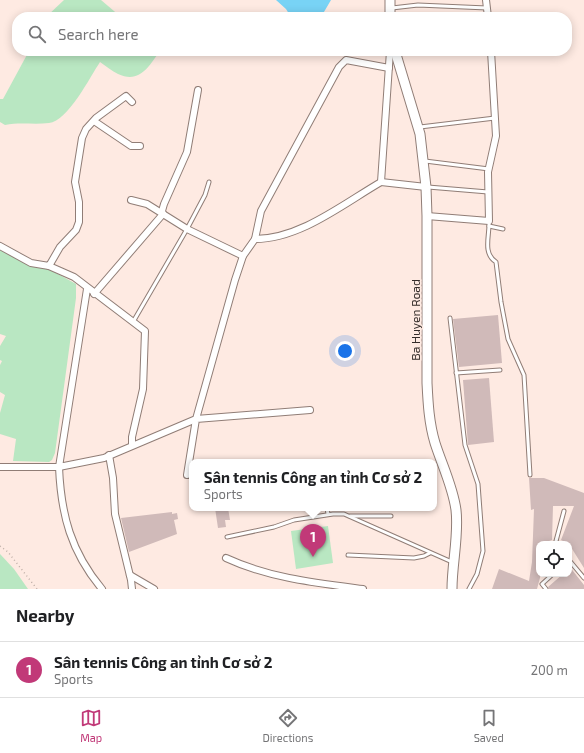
<!DOCTYPE html>
<html lang="en">
<head>
<meta charset="utf-8">
<style>
	:root { --surface:#fff; --page:#f6f6f6; --text:#202124; --muted:#757577; --line:#e0e0e0; --accent:#c13978 }
	body { margin:0; font-family:"Exo 2",sans-serif; background:var(--page); color:var(--text) }
	.controls { position:absolute; right:12px; bottom:12px; display:grid; overflow:hidden; border-radius:8px; box-shadow:0 2px 10px #0003 }
	.controls button { width:36px; height:36px; display:grid; place-items:center; padding:0; border:0; border-bottom:1px solid var(--line); background:var(--surface); color:var(--text); font:20px sans-serif }
	.you { position:absolute; left:345px; top:351px; width:14px; height:14px; margin:-10px; border:3px solid #fff; border-radius:50%; background:#1a73e8; box-shadow:0 0 0 6px #1a73e833 }
	.badge { display:grid; place-items:center; width:26px; height:26px; border-radius:50%; background:var(--accent); color:#fff; font-size:13px; font-weight:700 }
	.pin { position:absolute; translate:-50% -33px; filter:drop-shadow(0 1px 2px #0008) }
	.pin::after { content:''; position:absolute; top:21px; width:14px; height:12px; background:inherit; clip-path:polygon(0 0,100% 0,50% 100%) }
	.popup { position:absolute; left:189px; top:459px; width:248px; height:52px; box-sizing:border-box; display:grid; place-content:center; border-radius:8px; background:var(--surface); filter:drop-shadow(0 1px 3px #0005); font-size:13px; white-space:nowrap; color:var(--muted) }
	.popup b { font-size:15px; color:var(--text) }
	.popup::after { content:''; position:absolute; left:50%; top:100%; margin-left:-8px; border:8px solid transparent; border-top-color:var(--surface) }
	.list { margin:0; padding:0; list-style:none }
	h2 { display:flex; justify-content:space-between; align-items:center; height:52px; margin:0; padding:0 16px; font-size:17px }
	h2 small { font-size:13px; font-weight:400; color:var(--muted) }
	.list li { display:grid; grid-template-columns:26px 1fr auto; gap:12px; align-items:center; box-sizing:border-box; height:56px; padding:0 16px; border-top:1px solid var(--line) }
	.list b { display:block; font-size:15px; white-space:nowrap }
	.list p { margin:0; font-size:13px; white-space:nowrap; color:var(--muted) }
	.list em { font-size:13px; font-style:normal; color:var(--muted) }
	.icon { flex:none; width:22px; height:22px; fill:none; stroke:currentColor; stroke-width:2; stroke-linecap:round; stroke-linejoin:round }
	.map { position:relative; flex:none; width:584px; height:589px; overflow:hidden }
	.search { position:absolute; background:var(--surface); box-shadow:0 2px 10px #0003; left:12px; right:12px; top:12px; height:44px; display:flex; align-items:center; gap:10px; box-sizing:border-box; padding:0 14px; border-radius:16px; color:var(--muted); font-size:15px }
	.sheet { height:108px; background:var(--surface) }
	nav { display:flex; justify-content:space-around; align-items:center; box-sizing:border-box; height:56px; border-top:1px solid var(--line); background:var(--surface); font-size:11px; color:var(--muted) }
	nav a { display:grid; justify-items:center; gap:2px }
	nav .on { color:var(--accent) }
	.map>svg:first-child { display:block }
	.green { fill:#b9e7c2 }
	.water { fill:#78d3f5 }
	.building { fill:#d0bab9 }
	.lines { fill:none; stroke-linecap:round; stroke-linejoin:round }
	.lane-casing { stroke:#907d76; stroke-width:5 }
	.street-casing { stroke:#907d76; stroke-width:8 }
	.secondary-casing { stroke:#907d76; stroke-width:11 }
	.path { stroke:#bfafa8; stroke-width:1.5; stroke-dasharray:1 3; stroke-linecap:butt }
	.lane { stroke:#fff; stroke-width:3 }
	.street { stroke:#fff; stroke-width:6 }
	.secondary { stroke:#fff; stroke-width:9 }
	.labels { text-anchor:middle; dominant-baseline:central; stroke-width:3; stroke-linejoin:round; paint-order:stroke }
	.street-label { font-size:12px; fill:#342c29; stroke:#feeae2 }
</style>
</head>
<body>
<div class="map">
<svg width="584" height="589" viewBox="0 0 584 589">
	<rect width="100%" height="100%" fill="#feeae2"/>
	<!-- green -->
	<g class="green">
		<polygon points="64,0 101,0 121,17 46,17"/>
		<path d="M29,51H160C149,66 140,84 118,74C112,71 106,66 100,62C90,77 68,121 49,123C34,125 20,122 5,125L0,122V99H3Z"/>
		<polygon points="0,250 24,262 49,269 76,284 76,298 55,453 52,460 49,462 13,461 16,439 0,434 0,413 5,395 0,392 0,365 2,361 0,360 0,346 6,336 0,334"/>
		<polygon points="328,526 333,563 296,569 291,531"/>
		<polygon points="0,554 14,569 28,589 0,589"/>
	</g>
	<!-- water -->
	<polygon class="water" points="276,0 331,0 321,17 291,17 286,9"/>
	<!-- building -->
	<g class="building">
		<polygon points="498,315 502,363 459,367 453,319"/>
		<polygon points="489,378 494,442 468,445 463,380"/>
		<polygon points="529,478 544,478 584,493 584,568 569,544 561,540 574,506 553,506 552,540 549,541 548,544 539,544 539,574 541,574 537,589 492,589 499,569 529,581 532,562 534,509 531,510"/>
		<polygon points="215,508 228,508 230,520 225,520 226,527 218,528"/>
		<polygon points="172,512 172,514 177,513 178,519 174,520 177,534 129,552 121,518"/>
		<polygon points="569,566 584,585 584,589 549,589 548,587 563,574 569,574"/>
	</g>
	<g class="lines">
		<!-- lane casing -->
		<g class="lane-casing">
			<g id="lane">
				<polyline points="392,8 418,5 487,8"/>
				<polyline points="420,127 495,118"/>
				<polyline points="425,161 489,169"/>
				<polyline points="428,187 488,192"/>
				<path d="M489,221C490,235 482,253 496,262L501,302L508,339L524,375L530,475"/>
				<polyline points="489,226 503,229"/>
				<polyline points="450,318 465,445 478,484 483,551 477,574 469,589"/>
				<polyline points="133,322 187,229 205,195 209,182"/>
				<polyline points="456,373 500,370"/>
				<polyline points="327,508 328,514"/>
				<polyline points="350,516 391,516"/>
				<polyline points="227,537 274,527 294,520 333,514 344,514 452,562"/>
				<polyline points="558,544 556,541 564,511"/>
				<polyline points="348,555 414,558 424,556 430,553"/>
				<polyline points="569,560 584,578"/>
				<polyline points="546,589 542,584 553,574"/>
			</g>
		</g>
		<!-- street casing -->
		<g class="street-casing">
			<g id="street">
				<polyline points="486,0 488,17"/>
				<polyline points="94,121 131,146 140,146"/>
				<polyline points="381,182 426,187"/>
				<polyline points="131,200 147,204 187,229 243,256"/>
				<polyline points="163,214 162,211 164,204 187,152 198,90"/>
				<polyline points="427,216 489,221 488,172 496,136 491,51"/>
				<polyline points="255,239 261,211 339,67 346,60 389,68"/>
				<polyline points="0,246 31,263 49,266 60,247 76,230 79,222 79,202 75,182 82,138 86,129 96,118 126,96 132,102"/>
				<polyline points="49,266 74,277 145,331 143,389 132,437 132,445"/>
				<path d="M87,289L59,467L104,458L196,419L235,280L243,256L255,239C300,239 343,204 381,182L390,51"/>
				<polyline points="94,294 163,214"/>
				<polyline points="109,455 113,478 115,514 131,580 132,589"/>
				<path d="M0,467H59C61,515 71,552 102,589"/>
				<polyline points="187,475 196,419 310,410"/>
				<path d="M226,558C269,578 316,583 363,589"/>
				<polyline points="130,575 154,589"/>
			</g>
		</g>
		<!-- secondary casing -->
		<g class="secondary-casing">
			<g id="secondary">
				<polyline points="390,0 390,17"/>
				<path d="M395,51L420,134L426,187L427,216V383C428,403 429,423 435,443C442,465 453,487 456,510C459,535 452,563 452,589"/>
			</g>
		</g>
		<!-- path -->
		<polyline class="path" points="0,546 8,552 37,589"/>
		<!-- lane -->
		<use href="#lane" class="lane"/>
		<!-- street -->
		<use href="#street" class="street"/>
		<!-- secondary -->
		<use href="#secondary" class="secondary"/>
	</g>
	<g class="labels">
		<!-- street labels -->
		<g class="street-label">
			<text transform="translate(415 320) rotate(-90)">Ba Huyen Road</text>
		</g>
	</g>
</svg>
<div class="controls">
<button><svg class="icon" aria-label="locate" viewBox="0 0 24 24"><circle cx="12" cy="12" r="6"/><path d="M12 2v4M12 18v4M2 12h4M18 12h4"/></svg></button>
</div>
<div class="you"></div>
<div class="pin badge" style="left:313px;top:557px">1</div>
<div class="popup"><b>Sân tennis Công an tỉnh Cơ sở 2</b>Sports</div>
<div class="search"><svg class="icon" aria-label="search" viewBox="0 0 24 24"><circle cx="10" cy="10" r="6"/><path d="M15 15l6 6"/></svg>Search here</div>
</div>
<section class="sheet">
<h2>Nearby<small></small></h2>
<ul class="list">
<li><span class="badge">1</span><div><b>Sân tennis Công an tỉnh Cơ sở 2</b><p>Sports</p></div><em>200 m</em></li>
</ul>
</section>
<nav>
<a class="on"><svg class="icon" aria-label="map" viewBox="0 0 24 24"><path d="M3 6l6-2 6 2 6-2v14l-6 2-6-2-6 2zM9 4v14M15 6v14"/></svg>Map</a>
<a><svg class="icon" aria-label="directions" viewBox="0 0 24 24"><path d="M12 3l9 9-9 9-9-9zM9 14v-3h6M13 9l2 2-2 2"/></svg>Directions</a>
<a><svg class="icon" aria-label="saved" viewBox="0 0 24 24"><path d="M7 4h10v16l-5-4-5 4z"/></svg>Saved</a>
</nav>
</body>
</html>
